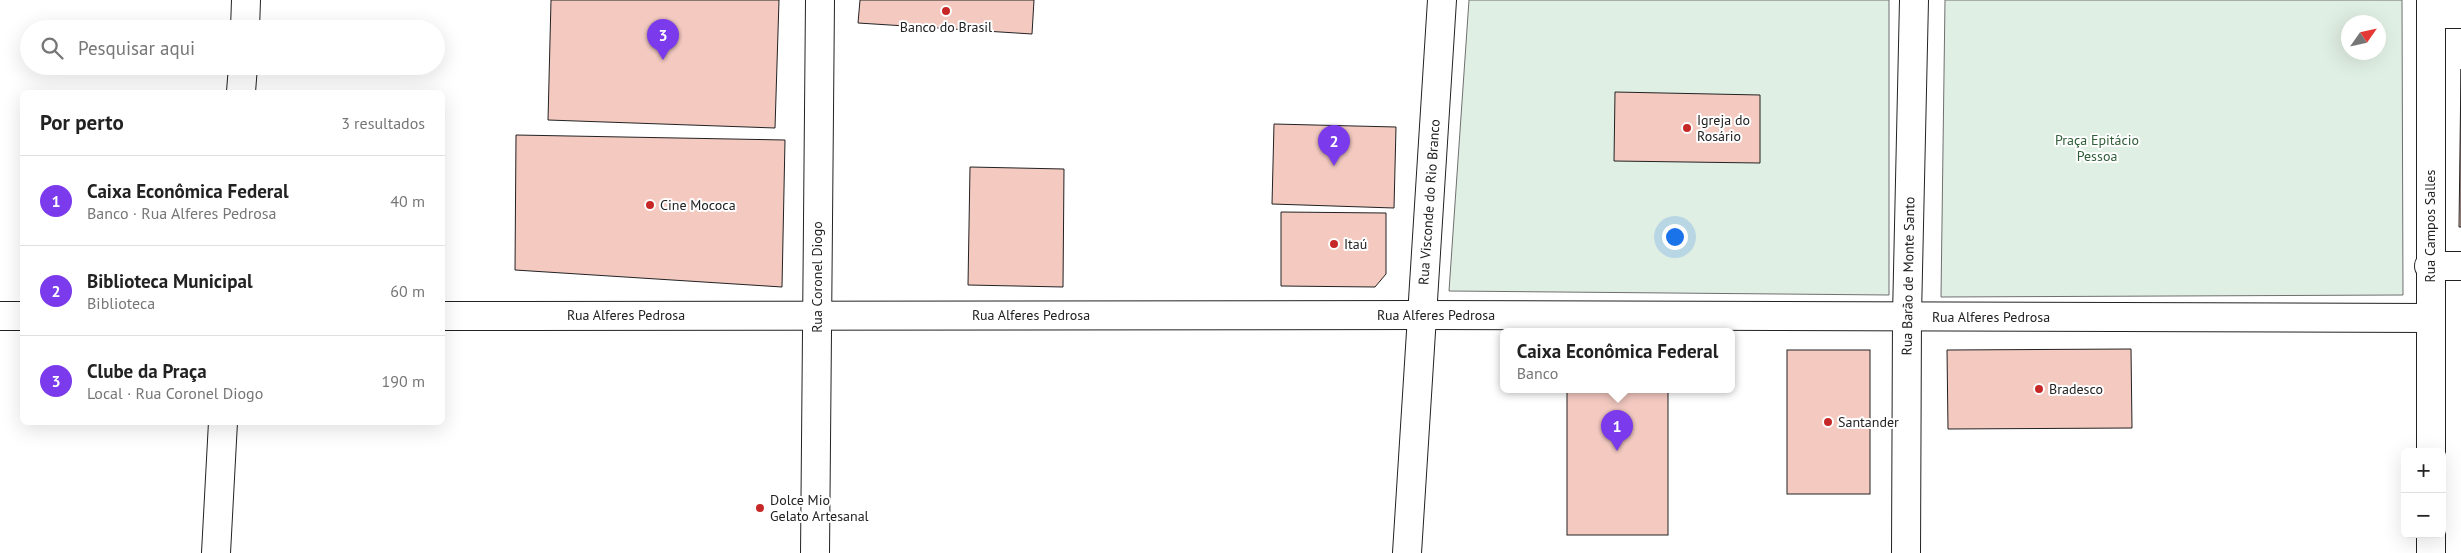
<!DOCTYPE html>
<html lang="pt">
<head>
<meta charset="utf-8">
<style>
	:root { --surface:#fff; --page:#f6f6f6; --text:#222; --muted:#767676; --line:#e0e0e0; --accent:#7c3aed }
	body { margin:0; font-family:"PT Sans",sans-serif; background:var(--page); color:var(--text) }
	.controls { position:absolute; right:15px; bottom:15px; display:grid; overflow:hidden; border-radius:8px; box-shadow:0 5px 20px #0002 }
	.controls button { width:45px; height:45px; display:grid; place-items:center; padding:0; border:0; border-bottom:1px solid var(--line); background:var(--surface); color:var(--text); font:25px sans-serif }
	.compass { position:absolute; left:2341px; top:15px; width:45px; height:45px; border-radius:50%; background:var(--surface); box-shadow:0 5px 20px #0002; rotate:56deg }
	.you { position:absolute; left:1674px; top:236px; width:18px; height:18px; margin:-12px; border:4px solid #fff; border-radius:50%; background:#1a73e8; box-shadow:0 0 0 8px #1a73e833 }
	.badge { display:grid; place-items:center; width:32px; height:32px; border-radius:50%; background:var(--accent); color:#fff; font-size:16px; font-weight:700 }
	.pin { position:absolute; translate:-50% -41px; filter:drop-shadow(0 1px 2px #0008) }
	.pin::after { content:''; position:absolute; top:26px; width:18px; height:15px; background:inherit; clip-path:polygon(0 0,100% 0,50% 100%) }
	.popup { position:absolute; left:1500px; top:328px; width:235px; height:65px; box-sizing:border-box; display:grid; place-content:center; border-radius:8px; background:var(--surface); filter:drop-shadow(0 1px 4px #0005); font-size:16px; white-space:nowrap; color:var(--muted) }
	.popup b { font-size:19px; color:var(--text) }
	.popup::after { content:''; position:absolute; left:50%; top:100%; margin-left:-10px; border:10px solid transparent; border-top-color:var(--surface) }
	.list { margin:0; padding:0; list-style:none }
	h2 { display:flex; justify-content:space-between; align-items:center; height:65px; margin:0; padding:0 20px; font-size:21px }
	h2 small { font-size:16px; font-weight:400; color:var(--muted) }
	.list li { display:grid; grid-template-columns:32px 1fr auto; gap:15px; align-items:center; box-sizing:border-box; height:90px; padding:0 20px; border-top:1px solid var(--line) }
	.list b { display:block; font-size:19px; white-space:nowrap }
	.list p { margin:0; font-size:16px; white-space:nowrap; color:var(--muted) }
	.list em { font-size:16px; font-style:normal; color:var(--muted) }
	.icon { flex:none; width:28px; height:28px; fill:none; stroke:currentColor; stroke-width:2; stroke-linecap:round; stroke-linejoin:round }
	.map { position:relative; flex:none; width:2461px; height:553px; overflow:hidden }
	.search { position:absolute; background:var(--surface); box-shadow:0 5px 20px #0002; left:20px; top:20px; width:425px; height:55px; display:flex; align-items:center; gap:12px; box-sizing:border-box; padding:0 18px; border-radius:28px; color:var(--muted); font-size:19px }
	.panel { position:absolute; background:var(--surface); box-shadow:0 5px 20px #0002; left:20px; top:90px; width:425px; height:335px; border-radius:8px }
	.map>svg:first-child { display:block }
	.green { fill:#e0efe3; stroke:#6f6f6f; fill-rule:evenodd }
	.building { fill:#f3c9c0; stroke:#222 }
	.lines { fill:none; stroke-linecap:round; stroke-linejoin:round }
	.minor-casing { stroke:#222; stroke-width:30 }
	.major-casing { stroke:#222; stroke-width:30 }
	.minor { stroke:#fff; stroke-width:28 }
	.major { stroke:#fff; stroke-width:28 }
	.poi-dot { fill:#c62828; stroke:#fff; stroke-width:2 }
	.labels { text-anchor:middle; dominant-baseline:central; stroke-width:4; stroke-linejoin:round; paint-order:stroke }
	.poi-label { font-size:14px; fill:#222; stroke:#fff; text-anchor:start }
	.park-label { font-size:14px; fill:#2f5e38; stroke:#fff }
	.street-label { font-size:14px; fill:#222; stroke:#fff }
</style>
</head>
<body>
<div class="map">
<svg width="2461" height="553" viewBox="0 0 2461 553">
	<rect width="100%" height="100%" fill="#fff"/>
	<!-- green -->
	<g class="green">
		<polygon points="1469,0 1889,0 1889,295 1449,291"/>
		<path d="M1945,0H2402L2403,295L1941,297ZM2348,22H2378V52H2348Z"/>
	</g>
	<!-- building -->
	<g class="building">
		<polygon points="551,0 779,0 775,128 548,120"/>
		<polygon points="860,0 1034,0 1032,34 858,23"/>
		<polygon points="2461,69 2461,227 2459,227"/>
		<polygon points="1615,92 1760,95 1760,163 1614,161"/>
		<polygon points="1274,124 1396,127 1394,208 1272,204"/>
		<polygon points="516,135 785,140 782,287 515,270"/>
		<polygon points="970,167 1064,169 1063,287 968,285"/>
		<polygon points="1281,212 1386,213 1386,274 1375,287 1281,286"/>
		<polygon points="2131,349 2132,428 1948,429 1947,350"/>
		<rect x="1787" y="350" width="83" height="144"/>
		<rect x="1567" y="390" width="101" height="145"/>
	</g>
	<g class="lines">
		<!-- minor casing -->
		<g class="minor-casing">
			<g id="minor">
				<polyline points="2431,14 2461,14"/>
				<polyline points="2429,266 2461,266"/>
				<polyline points="0,316 22,316"/>
				<polyline points="442,316 1422,315 2430,318"/>
				<polyline points="2431,452 2431,0"/>
				<polyline points="2431,534 2431,553"/>
				<polyline points="1407,553 1442,0"/>
				<polyline points="1906,553 1907,316 1914,0"/>
			</g>
		</g>
		<!-- major casing -->
		<g class="major-casing">
			<g id="major">
				<polyline points="245,29 246,0"/>
				<polyline points="241,92 243,66"/>
				<polyline points="216,553 223,422"/>
				<polyline points="815,553 820,0"/>
			</g>
		</g>
		<!-- minor -->
		<use href="#minor" class="minor"/>
		<!-- major -->
		<use href="#major" class="major"/>
	</g>
	<!-- markers -->
	<g class="poi-dot">
		<circle cx="946" cy="11" r="5"/>
		<circle cx="1687" cy="128" r="5"/>
		<circle cx="650" cy="205" r="5"/>
		<circle cx="1334" cy="244" r="5"/>
		<circle cx="2039" cy="389" r="5"/>
		<circle cx="1828" cy="422" r="5"/>
		<circle cx="760" cy="508" r="5"/>
	</g>
	<g class="labels">
		<!-- poi labels -->
		<g class="poi-label">
			<text x="946" y="27" text-anchor="middle">Banco do Brasil</text>
			<text x="1697" y="120">Igreja do<tspan x="1697" dy="16">Rosário</tspan></text>
			<text x="660" y="205">Cine Mococa</text>
			<text x="1344" y="244">Itaú</text>
			<text x="2049" y="389">Bradesco</text>
			<text x="1838" y="422">Santander</text>
			<text x="770" y="500">Dolce Mio<tspan x="770" dy="16">Gelato Artesanal</tspan></text>
		</g>
		<!-- park labels -->
		<g class="park-label">
			<text x="2097" y="140">Praça Epitácio<tspan x="2097" dy="16">Pessoa</tspan></text>
		</g>
		<!-- street labels -->
		<g class="street-label">
			<text transform="translate(1429 202) rotate(-86)">Rua Visconde do Rio Branco</text>
			<text transform="translate(2430 226) rotate(-90)">Rua Campos Salles</text>
			<text transform="translate(1908 276) rotate(-89)">Rua Barão de Monte Santo</text>
			<text transform="translate(817 277) rotate(-90)">Rua Coronel Diogo</text>
			<text x="626" y="315">Rua Alferes Pedrosa</text>
			<text x="1031" y="315">Rua Alferes Pedrosa</text>
			<text x="1436" y="315">Rua Alferes Pedrosa</text>
			<text x="1991" y="317">Rua Alferes Pedrosa</text>
		</g>
	</g>
</svg>
<div class="controls">
<button>+</button>
<button>−</button>
</div>
<svg class="compass" viewBox="-18 -18 36 36"><path d="M0-13l5 13h-10z" fill="#e53935"/><path d="M0 13l5-13h-10z" fill="#767676"/></svg>
<div class="you"></div>
<div class="pin badge" style="left:1617px;top:451px">1</div>
<div class="popup"><b>Caixa Econômica Federal</b>Banco</div>
<div class="pin badge" style="left:1334px;top:166px">2</div>
<div class="pin badge" style="left:663px;top:60px">3</div>
<div class="search"><svg class="icon" aria-label="search" viewBox="0 0 24 24"><circle cx="10" cy="10" r="6"/><path d="M15 15l6 6"/></svg>Pesquisar aqui</div>
<section class="panel">
<h2>Por perto<small>3 resultados</small></h2>
<ul class="list">
<li><span class="badge">1</span><div><b>Caixa Econômica Federal</b><p>Banco · Rua Alferes Pedrosa</p></div><em>40 m</em></li>
<li><span class="badge">2</span><div><b>Biblioteca Municipal</b><p>Biblioteca</p></div><em>60 m</em></li>
<li><span class="badge">3</span><div><b>Clube da Praça</b><p>Local · Rua Coronel Diogo</p></div><em>190 m</em></li>
</ul>
</section>
</div>
</body>
</html>
